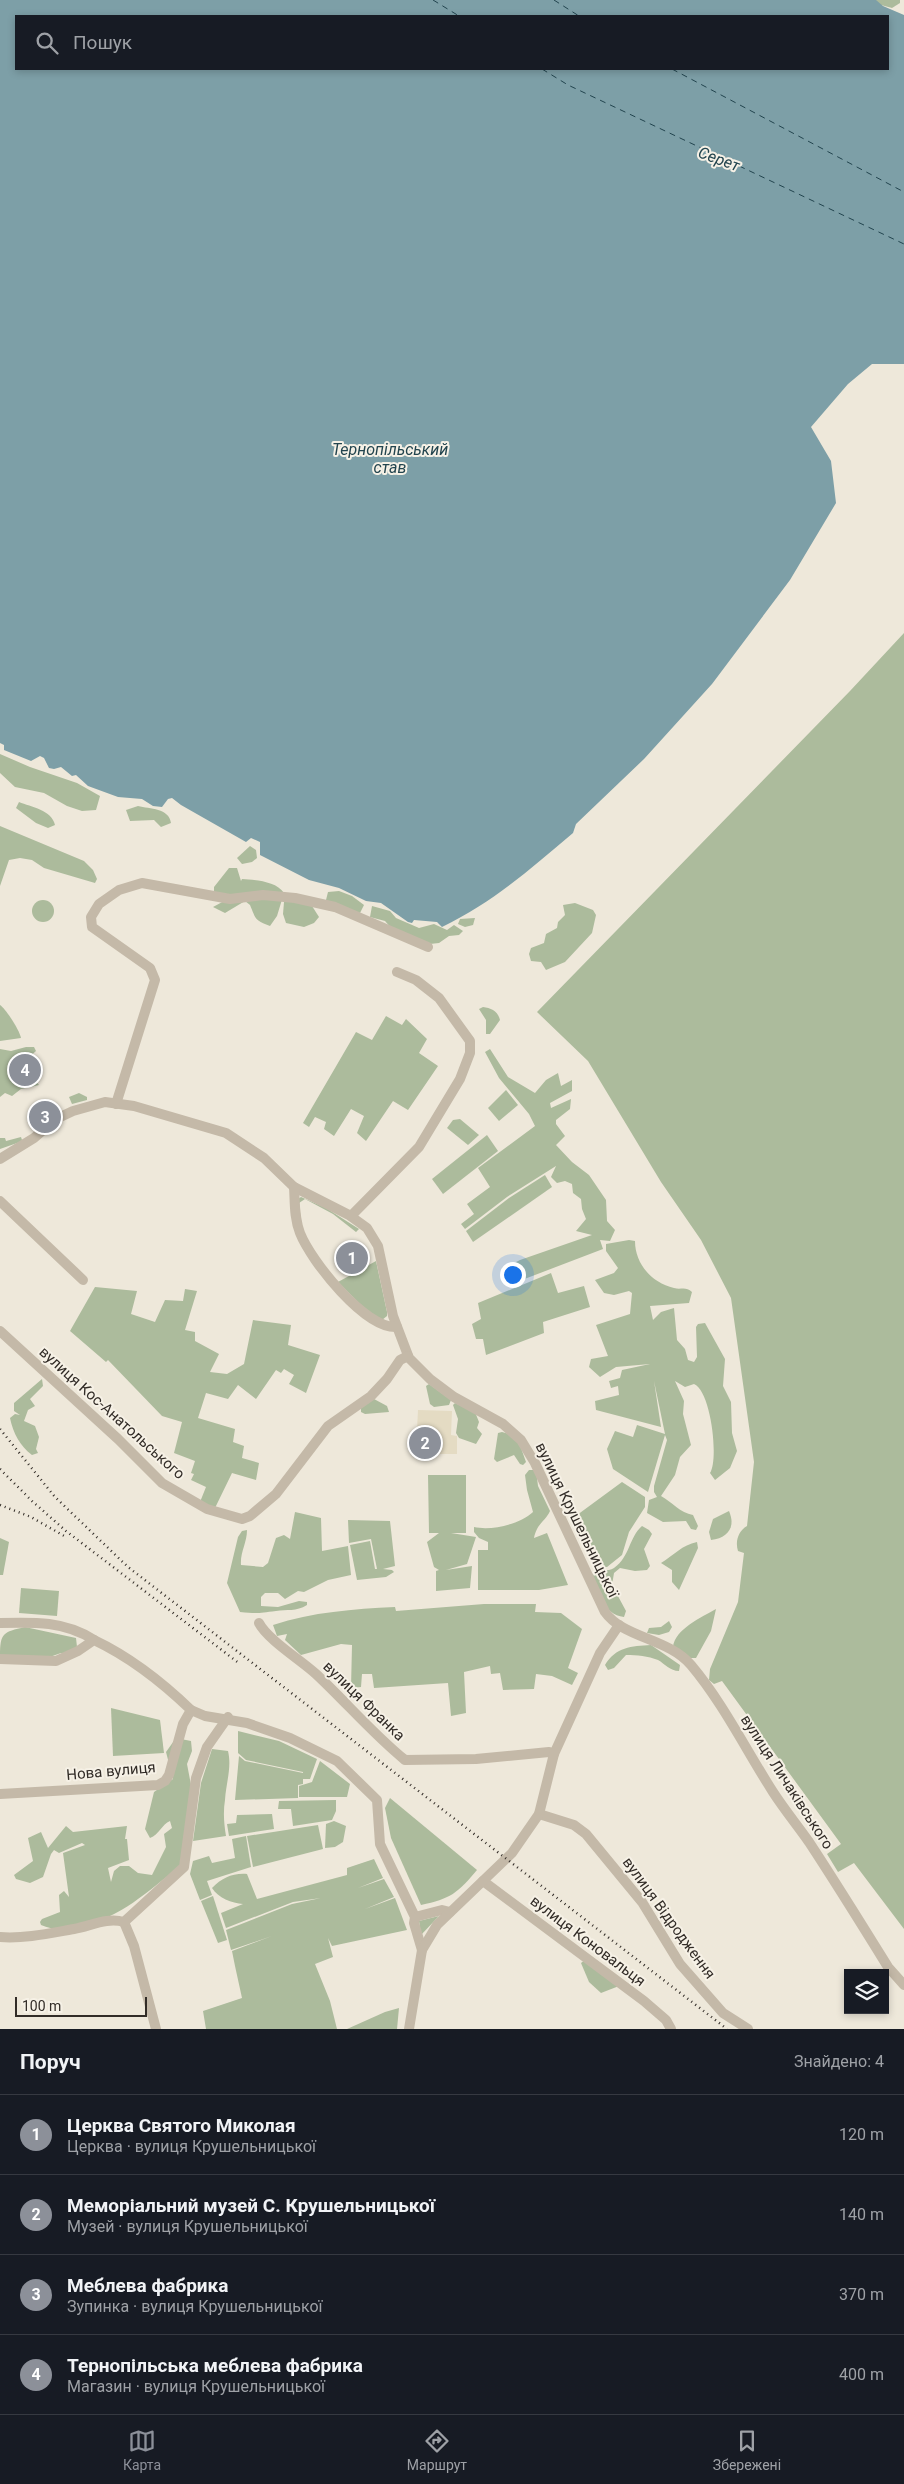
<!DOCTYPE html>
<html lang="uk">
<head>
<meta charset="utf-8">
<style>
	:root { --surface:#171b24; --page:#20242c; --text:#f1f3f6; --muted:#9ea1a6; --line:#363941; --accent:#8c9099 }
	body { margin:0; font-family:Roboto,sans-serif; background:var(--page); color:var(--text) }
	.controls { position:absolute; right:15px; bottom:15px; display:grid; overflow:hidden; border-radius:0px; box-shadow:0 2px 8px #0003 }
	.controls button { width:45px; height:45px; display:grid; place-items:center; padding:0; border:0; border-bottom:1px solid var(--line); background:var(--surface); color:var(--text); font:25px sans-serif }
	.scale { position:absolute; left:15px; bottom:12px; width:132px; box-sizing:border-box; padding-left:5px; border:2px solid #322c27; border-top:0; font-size:14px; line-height:18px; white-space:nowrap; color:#322c27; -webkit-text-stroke:4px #f6f1e6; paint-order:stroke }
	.you { position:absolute; left:512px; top:1274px; width:18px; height:18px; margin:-12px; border:4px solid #fff; border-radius:50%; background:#1a73e8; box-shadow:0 0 0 8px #1a73e833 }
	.badge { display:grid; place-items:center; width:32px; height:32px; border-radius:50%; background:var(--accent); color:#fff; font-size:16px; font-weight:700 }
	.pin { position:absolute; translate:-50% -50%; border:2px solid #fff; box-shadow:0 1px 5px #0006 }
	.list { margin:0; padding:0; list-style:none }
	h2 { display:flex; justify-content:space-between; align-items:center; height:65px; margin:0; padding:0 20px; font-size:21px }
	h2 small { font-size:16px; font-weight:400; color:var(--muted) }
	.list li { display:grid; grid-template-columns:32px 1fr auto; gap:15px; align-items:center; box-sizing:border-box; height:80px; padding:0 20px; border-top:1px solid var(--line) }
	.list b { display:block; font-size:19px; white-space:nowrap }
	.list p { margin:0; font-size:16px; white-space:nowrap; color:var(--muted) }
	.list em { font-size:16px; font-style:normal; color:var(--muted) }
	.icon { flex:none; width:28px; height:28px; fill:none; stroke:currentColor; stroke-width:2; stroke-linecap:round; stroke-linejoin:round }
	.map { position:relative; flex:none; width:904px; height:2029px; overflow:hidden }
	.search { position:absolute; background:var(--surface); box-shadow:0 2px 8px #0003; left:15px; right:15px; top:15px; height:55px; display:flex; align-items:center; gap:12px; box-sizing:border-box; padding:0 18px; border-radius:0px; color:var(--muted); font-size:19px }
	.sheet { height:385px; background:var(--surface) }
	nav { display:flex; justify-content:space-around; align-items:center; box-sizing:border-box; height:70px; border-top:1px solid var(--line); background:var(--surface); font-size:14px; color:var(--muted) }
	nav a { display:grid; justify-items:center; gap:2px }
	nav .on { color:var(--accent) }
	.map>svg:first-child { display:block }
	.green { fill:#acbb9c }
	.plaza { fill:#e4dbc3 }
	.water { fill:#7d9fa7; fill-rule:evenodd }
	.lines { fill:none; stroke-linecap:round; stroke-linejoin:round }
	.ferry { stroke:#22444e; stroke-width:1; stroke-dasharray:6 5; stroke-linecap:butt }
	.minor { stroke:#c4b9a8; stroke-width:10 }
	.rail { stroke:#322c27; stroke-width:2.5; stroke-dasharray:1 4; stroke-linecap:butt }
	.labels { text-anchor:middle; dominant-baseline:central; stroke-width:4; stroke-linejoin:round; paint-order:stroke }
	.street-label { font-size:15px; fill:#322c27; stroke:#f6f1e6 }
	.water-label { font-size:16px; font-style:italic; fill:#22444e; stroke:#f6f1e6 }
</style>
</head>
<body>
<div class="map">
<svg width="904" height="2029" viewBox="0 0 904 2029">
	<rect width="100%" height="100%" fill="#eee8da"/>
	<!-- green -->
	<g class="green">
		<polygon points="874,0 900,0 900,3 892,8 881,5"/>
		<path d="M904,633V1929L854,1863L838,1872L827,1854L841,1844L722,1681L714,1684L709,1680L710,1669L738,1602L744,1553L738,1551C735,1542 738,1531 747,1526L754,1462L731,1298L701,1240L661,1182L588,1061L537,1012L850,691Z"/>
		<polygon points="0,754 30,767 77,783 100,796 96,810 82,811 67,806 44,793 15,787 0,773"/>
		<path d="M19,802C31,807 52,810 55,825L48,828L36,823L16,808Z"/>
		<path d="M138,806C150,809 169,808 171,823L161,827L154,820L130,821L126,810Z"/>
		<polygon points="0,826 84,861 93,870 97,879 95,883 44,868 32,860 20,858 9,860 0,886"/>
		<polygon points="250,846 256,850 257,858 252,862 242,864 237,858"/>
		<path d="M229,868H237L241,881L242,879C255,880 276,881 284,893L277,916L270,926C254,920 256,919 250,905L245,901L225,913L213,907L226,900L214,893V887Z"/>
		<polygon points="339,891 352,896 364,905 360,913 336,906 326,900 328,892"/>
		<circle cx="43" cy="911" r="11"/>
		<polygon points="289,901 312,906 319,917 314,923 304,927 286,923 283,914 284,902"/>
		<polygon points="575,903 593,910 596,915 592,933 565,962 546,970 541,962 531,961 529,954 531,948 544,943 546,934 557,928 558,922 565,915 563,905"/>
		<polygon points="372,906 390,911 396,918 419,928 434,924 447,930 454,925 463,931 459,935 449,936 439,943 430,944 393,930 385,921 370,917"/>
		<polygon points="475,918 473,925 465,927 458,924 460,919"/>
		<path d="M0,1005C6,1009 20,1031 21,1038L0,1041Z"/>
		<path d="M483,1007C491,1008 498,1011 500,1020L490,1034H486V1020L479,1009Z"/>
		<polygon points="386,1016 402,1025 406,1019 427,1039 419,1053 438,1066 408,1110 393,1101 366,1141 357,1133 364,1116 351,1109 334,1136 324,1129 326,1122 315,1117 309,1127 303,1123 356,1032 372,1040"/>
		<polygon points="26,1047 34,1047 36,1051 28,1058 28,1072 39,1085 21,1089 12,1096 5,1093 0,1097 0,1049 11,1051"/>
		<polygon points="490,1049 508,1077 535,1093 546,1080 558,1073 561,1086 572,1080 572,1091 550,1103 551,1108 571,1099 570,1109 556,1120 556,1124 565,1136 556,1145 572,1162 589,1175 606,1200 607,1221 615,1230 610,1241 600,1240 603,1249 514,1283 506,1267 520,1260 592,1235 576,1231 586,1219 582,1209 581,1199 573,1193 572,1184 565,1181 557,1183 551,1177 556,1166 507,1197 465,1229 461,1224 474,1214 467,1204 490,1187 478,1168 535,1126 529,1114 499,1078 485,1052"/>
		<polygon points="506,1090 518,1105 499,1121 488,1108"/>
		<polygon points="79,1093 87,1097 87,1100 72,1104 69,1097"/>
		<polygon points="460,1119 479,1135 468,1145 447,1128 453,1120"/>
		<polygon points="487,1135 498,1151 443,1194 432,1179"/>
		<polygon points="21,1137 22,1140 20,1142 0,1149 0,1138 5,1138 6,1141"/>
		<polygon points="545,1175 552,1187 473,1242 466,1231 509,1198"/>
		<polygon points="301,1197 326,1208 359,1229 356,1232 333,1214 305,1199 299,1203 302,1230 298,1199"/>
		<path d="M629,1240L635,1241C635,1264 652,1283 674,1288C681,1290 686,1286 692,1292L689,1303L650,1306L653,1320L661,1312L674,1308L677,1340L685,1349L688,1360L694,1362L697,1357L696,1327L698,1324L705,1323L725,1359L723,1386L731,1402L732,1433L737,1451L730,1468L715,1480L710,1473C719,1459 711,1391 694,1384L685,1387L675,1381L684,1401L683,1414L691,1445L680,1457L675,1475L661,1496C672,1502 680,1513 693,1515L698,1526L696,1530L691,1529L686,1521L663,1522L647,1513L649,1500L657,1497L654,1492V1486L667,1440L665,1435L648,1492L613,1469L607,1449L615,1431L633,1437L637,1425L665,1434L654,1381L661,1427L596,1410L595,1401L619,1395L618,1386L611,1388L609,1381L620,1378L622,1370L650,1364L616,1367L600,1377L589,1367L591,1359L608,1356L596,1325L630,1314L632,1293L629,1291L614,1295L604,1293L595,1280L614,1273L618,1268L606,1251V1244Z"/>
		<polygon points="376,1261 387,1312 387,1316 382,1320 369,1313 338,1282"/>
		<polygon points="551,1273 558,1293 584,1286 590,1307 543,1322 544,1333 486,1355 483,1339 476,1339 472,1324 481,1319 478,1303"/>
		<polygon points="95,1287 137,1291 131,1314 155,1322 165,1300 183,1301 185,1289 197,1291 185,1330 195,1332 195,1341 219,1354 210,1372 227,1374 244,1364 253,1320 291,1325 288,1345 320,1355 306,1393 289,1384 294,1375 284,1369 281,1373 276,1370 256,1399 238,1385 228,1399 206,1393 198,1418 235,1429 233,1442 244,1446 242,1458 259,1463 256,1480 232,1473 215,1508 200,1502 206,1487 191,1480 194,1474 191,1473 195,1461 174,1453 182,1422 162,1416 108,1360 106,1362 70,1331"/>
		<path d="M42,1379L43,1386L30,1399L35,1406L28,1410L24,1421L35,1426L39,1437L36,1449L38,1453L32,1455C20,1446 13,1433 10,1418L15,1414L20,1415L14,1411V1403Z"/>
		<polygon points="429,1384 451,1400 449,1405 434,1407 430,1404 426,1386"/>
		<polygon points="374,1399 387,1406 389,1412 365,1414 361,1412 361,1406"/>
		<polygon points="455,1403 475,1412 479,1422 477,1428 482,1434 476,1444 459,1438 456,1433 458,1419 453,1405"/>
		<polygon points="502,1432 513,1435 521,1448 526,1462 523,1465 520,1464 514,1455 497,1462 494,1459 498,1433"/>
		<path d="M529,1470H536L538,1486L550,1511C545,1522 537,1523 534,1538L547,1533L568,1585L539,1590H478V1550H488V1542L479,1538L474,1532V1527C492,1531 520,1524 533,1512L527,1490L525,1475Z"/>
		<polygon points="428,1475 466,1475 466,1533 451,1533 476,1537 467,1564 446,1570 472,1566 470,1588 436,1591 436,1571 439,1570 434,1567 427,1542 439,1533 429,1533"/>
		<polygon points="622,1482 645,1497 645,1507 629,1532 622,1555 607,1567 600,1567 573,1518"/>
		<path d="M729,1511C736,1527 728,1538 711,1540L709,1532L713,1519Z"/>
		<path d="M295,1512L321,1518L322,1551L348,1546L351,1575L328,1580L304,1592L298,1591L285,1599L278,1593H265L261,1597V1606L278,1607L299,1601L307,1602V1605C296,1612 287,1609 276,1611C259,1613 258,1614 240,1612L227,1583L238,1537L242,1531L247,1530C247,1543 240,1552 241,1565L263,1567L268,1563L276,1538L284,1535L290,1539Z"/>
		<polygon points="348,1520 390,1521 395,1566 383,1569 392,1570 394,1572 386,1577 357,1580 350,1545 370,1541 375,1569 377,1569 371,1539 349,1543"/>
		<path d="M642,1526L649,1530L652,1534L644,1549L650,1566L647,1570L635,1571L620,1568L614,1573L612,1585L626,1611L624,1617C603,1615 599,1591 592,1574C598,1569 608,1572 614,1568C630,1557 629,1537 642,1526Z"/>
		<polygon points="0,1538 9,1542 3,1575 0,1575"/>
		<path d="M697,1542L698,1548L679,1590L672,1582V1570L661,1563C674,1555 682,1545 697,1542Z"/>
		<polygon points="21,1588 59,1591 57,1616 19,1613"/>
		<path d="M484,1604H536L535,1612L561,1613L582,1629L568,1668L578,1673L572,1685L552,1676L536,1674L534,1689L503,1690L500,1673L491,1674L490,1666L464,1672L466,1713L451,1716L448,1683L374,1688L372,1674H362L361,1687L351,1688L352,1645L341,1644L301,1655L285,1640L287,1634L277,1636L273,1625C313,1612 353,1609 395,1607L396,1611Z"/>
		<path d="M716,1609L711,1631L696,1658H690L673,1647C675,1629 702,1617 716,1609Z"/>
		<polygon points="669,1621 672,1627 669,1632 659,1635 647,1633 649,1628 661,1627"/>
		<path d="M25,1627L76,1638L77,1647L70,1653H61L44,1659L0,1656C0,1633 3,1632 25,1627Z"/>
		<path d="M651,1645L680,1665L679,1671C670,1671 665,1664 658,1660C648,1656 637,1655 626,1655L614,1668L608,1670L605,1665C616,1647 631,1646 651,1645Z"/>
		<polygon points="111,1708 160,1720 164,1753 113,1756"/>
		<polygon points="238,1731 279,1741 317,1759 310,1779 303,1779 303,1784 298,1785 298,1798 235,1800 239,1756 245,1761 303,1773 303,1776 303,1772 246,1760 238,1753"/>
		<path d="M176,1738L191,1741L192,1751L187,1764L191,1785L181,1866C148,1890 121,1919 79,1926C64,1929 55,1931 41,1925L40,1922L42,1919L60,1912L59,1895L64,1891L69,1897L63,1853L85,1845L82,1843L59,1853L54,1850L51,1854L43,1877L30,1883L16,1879L14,1875L33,1861L28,1838L41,1832L48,1848L66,1826L73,1832L127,1826L125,1839H127L129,1860L108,1868L111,1882L114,1871L120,1866H129L138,1873L152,1875L166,1847L164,1834L172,1828L170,1821C162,1824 159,1835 150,1838L145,1829L154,1792L173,1779L166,1752Z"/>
		<path d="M212,1749L228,1751C232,1767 226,1783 225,1800C223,1812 224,1824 226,1836L193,1841L201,1783Z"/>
		<polygon points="320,1761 350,1784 347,1797 299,1797 299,1786 312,1782"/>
		<path d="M390,1798L477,1870C458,1893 450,1899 421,1905L391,1838L385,1808Z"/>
		<polygon points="336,1800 336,1811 332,1820 293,1826 291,1809 278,1809 279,1801"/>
		<polygon points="272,1814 274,1829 229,1836 227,1824 236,1823 237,1815"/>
		<polygon points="334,1821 346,1826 343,1842 335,1847 325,1848 326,1824"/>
		<polygon points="318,1825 323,1849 253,1867 247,1836"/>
		<polygon points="246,1836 251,1867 207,1881 212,1895 200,1900 190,1874 193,1861 209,1856 212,1863 235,1858 232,1839"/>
		<path d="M374,1859L383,1878L358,1888L384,1879L394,1897L365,1909L395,1898L407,1930L332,1946L328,1938L333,1957L315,1964L330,2001L337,2029H206L203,2011L242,1998L235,1966L289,1949L235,1966L232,1951L272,1936L231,1950L226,1930L292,1904L321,1898L293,1902L226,1928L221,1913L243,1904C232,1903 218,1898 212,1888C222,1878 232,1873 247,1874L257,1899L347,1875V1868Z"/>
		<polygon points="213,1896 227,1940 218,1943 201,1901"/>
		<polygon points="439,1916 421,1935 419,1921"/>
		<polygon points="585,1960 619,1986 601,1993 589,1982 581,1963"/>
		<polygon points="399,2008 397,2029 347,2029 385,2012"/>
	</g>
	<!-- plaza -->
	<polygon class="plaza" points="418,1410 452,1411 451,1435 457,1436 457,1454 437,1454 438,1431 417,1430"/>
	<!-- water -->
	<path class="water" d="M0,0H876L883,6L904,15V364H872L848,384L811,427L831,461L836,503L790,580L712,684L644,759L576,824L573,833C530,869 494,902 442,927L437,922L414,920L412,923L408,922L381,903L366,901L339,888L309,880L260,855V842L251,838L246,842L181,805L172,798L168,799L162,807L153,806L142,799L118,797L88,786L76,775L72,776L61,767L54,769L49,768L44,758L40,756L31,761L4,750V745L0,743ZM16,16H888V69H16Z"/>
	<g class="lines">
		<!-- ferry -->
		<g class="ferry">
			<polyline points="433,0 459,16"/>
			<polyline points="554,0 579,16"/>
			<polyline points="542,69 568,85 904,244"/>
			<polyline points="672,69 904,192"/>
		</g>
		<!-- minor -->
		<g class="minor">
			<polyline points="116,1104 155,980 150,968 92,927 91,917 99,904 119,890 142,883 230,899 263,895 295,898 335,907 428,947"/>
			<path d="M0,1159L34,1138L56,1119L73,1111L105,1102L134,1106L226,1133L264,1158L294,1187L349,1215L367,1228L378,1246L393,1316L409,1358L430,1379L454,1397L503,1424L521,1440L535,1463L605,1612C623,1638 668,1638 691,1665C723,1703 746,1750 773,1792C784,1809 797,1825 809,1842C836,1883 862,1925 888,1967L904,1985"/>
			<path d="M294,1187C295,1202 294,1218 300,1233C311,1261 365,1329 397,1327"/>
			<polyline points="0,1201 83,1280"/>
			<polyline points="351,1216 419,1147 460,1079 470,1053 470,1041 439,998 416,980 397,972"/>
			<polyline points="0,1331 118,1439 162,1483 207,1509 242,1519 250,1516 276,1494 328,1426 371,1396 387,1379 400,1360 408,1356"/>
			<path d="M0,1623C34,1622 65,1621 94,1640"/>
			<path d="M259,1623C267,1639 302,1661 316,1674C346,1702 373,1734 405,1760L476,1759L549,1752L554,1754"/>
			<path d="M0,1659L56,1661L78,1651L94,1640C132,1658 162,1682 191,1710L183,1724L169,1775L165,1781L158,1785L0,1794"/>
			<polyline points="191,1710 205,1716 247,1723 290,1738 337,1761 377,1800 380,1844 415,1917 414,1923 422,1950"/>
			<polyline points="539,1814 574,1825 586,1834 642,1902 680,1964 723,2013 748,2029"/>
			<polyline points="483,1881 644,2001 666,2020 671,2029"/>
			<polyline points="415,1917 442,1910 450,1912"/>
			<polyline points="124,1922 134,1946 156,2029"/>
			<path d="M0,1937C24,1939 51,1933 74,1929C91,1926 107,1917 124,1922L184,1867L196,1778L207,1747L228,1717"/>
			<polyline points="409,2029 422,1950 437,1925 512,1853 539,1814 554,1754 600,1653 619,1625"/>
		</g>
		<!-- rail -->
		<g class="rail">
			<polyline points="0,1429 55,1497 128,1567 727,2029"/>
			<polyline points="0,1469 32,1501 66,1531 240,1664"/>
			<polyline points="0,1505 31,1517 66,1537"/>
		</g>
	</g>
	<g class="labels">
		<!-- street labels -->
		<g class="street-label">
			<text transform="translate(112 1413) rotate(42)">вулиця Кос-Анатольського</text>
			<text transform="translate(577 1520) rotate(64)">вулиця Крушельницької</text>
			<text transform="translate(364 1701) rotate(44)">вулиця Франка</text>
			<text transform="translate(111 1771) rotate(-5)">Нова вулиця</text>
			<text transform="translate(787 1782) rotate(57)">вулиця Личаківського</text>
			<text transform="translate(669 1918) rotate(54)">вулиця Відродження</text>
			<text transform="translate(588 1941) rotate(37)">вулиця Коновальця</text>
		</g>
		<!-- water labels -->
		<g class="water-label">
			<text transform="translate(719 159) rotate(20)">Серет</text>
			<text x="390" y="449">Тернопільський<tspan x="390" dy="18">став</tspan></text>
		</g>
	</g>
</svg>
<div class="controls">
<button><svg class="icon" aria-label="layers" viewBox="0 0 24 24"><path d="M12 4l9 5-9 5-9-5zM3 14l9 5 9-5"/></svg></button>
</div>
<div class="scale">100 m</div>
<div class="you"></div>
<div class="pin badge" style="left:352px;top:1258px">1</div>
<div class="pin badge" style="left:425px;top:1443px">2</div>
<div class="pin badge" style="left:45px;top:1117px">3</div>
<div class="pin badge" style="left:25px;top:1070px">4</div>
<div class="search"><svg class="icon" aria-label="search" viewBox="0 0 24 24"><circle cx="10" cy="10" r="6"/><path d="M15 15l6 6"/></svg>Пошук</div>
</div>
<section class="sheet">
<h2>Поруч<small>Знайдено: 4</small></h2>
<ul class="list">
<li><span class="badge">1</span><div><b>Церква Святого Миколая</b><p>Церква · вулиця Крушельницької</p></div><em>120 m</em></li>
<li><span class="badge">2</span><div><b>Меморіальний музей С. Крушельницької</b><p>Музей · вулиця Крушельницької</p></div><em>140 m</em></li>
<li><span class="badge">3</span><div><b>Меблева фабрика</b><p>Зупинка · вулиця Крушельницької</p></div><em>370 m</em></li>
<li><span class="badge">4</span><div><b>Тернопільська меблева фабрика</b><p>Магазин · вулиця Крушельницької</p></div><em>400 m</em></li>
</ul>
</section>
<nav>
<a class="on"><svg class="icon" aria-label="map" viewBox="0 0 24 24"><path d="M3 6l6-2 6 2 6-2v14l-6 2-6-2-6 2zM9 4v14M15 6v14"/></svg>Карта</a>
<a><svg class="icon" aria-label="directions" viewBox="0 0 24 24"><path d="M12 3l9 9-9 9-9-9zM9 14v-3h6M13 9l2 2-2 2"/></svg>Маршрут</a>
<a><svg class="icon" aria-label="saved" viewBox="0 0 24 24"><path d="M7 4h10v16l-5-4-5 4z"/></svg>Збережені</a>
</nav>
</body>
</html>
